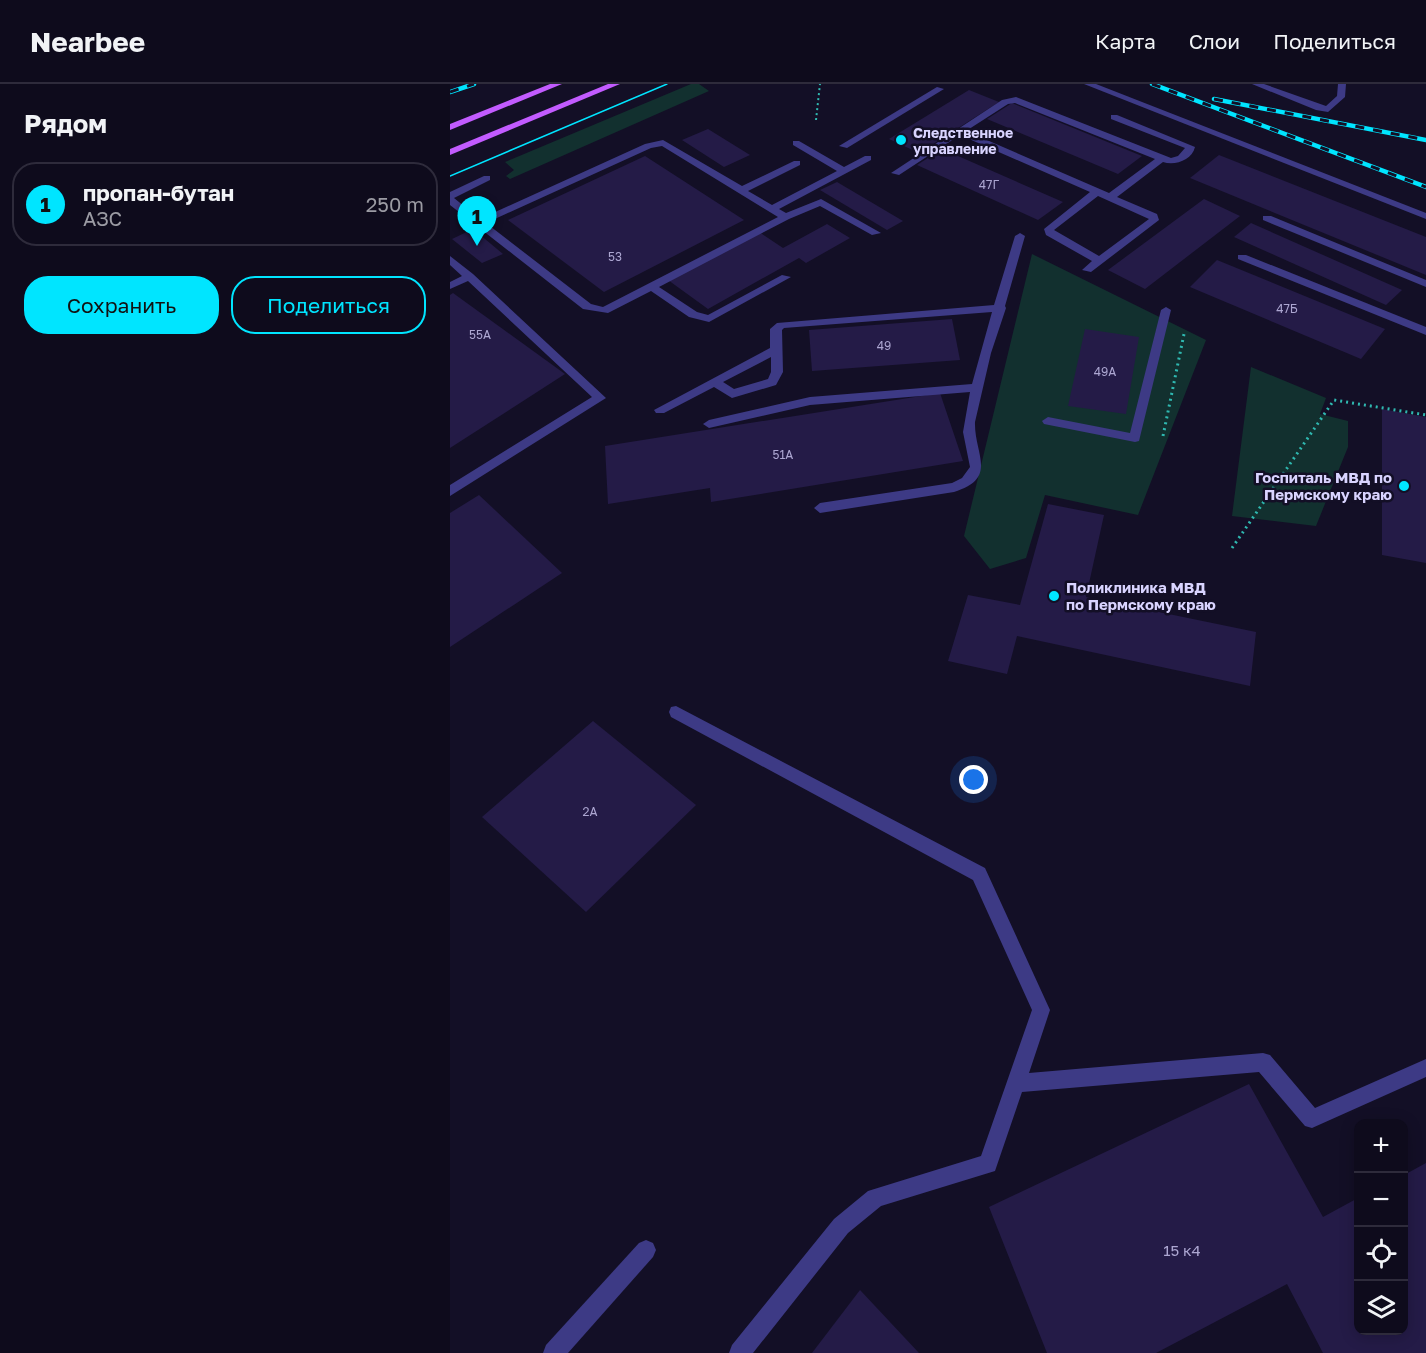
<!DOCTYPE html>
<html lang="ru">
<head>
<meta charset="utf-8">
<style>
	:root { --surface:#0e0b1c; --page:#171425; --text:#f1f3f6; --muted:#9b9ba3; --line:#2e2b3b; --accent:#00e5ff }
	body { margin:0; font-family:"Golos Text",sans-serif; background:var(--page); color:var(--text) }
	.controls { position:absolute; right:18px; bottom:18px; display:grid; overflow:hidden; border-radius:12px; box-shadow:0 3px 15px #0003 }
	.controls button { width:54px; height:54px; display:grid; place-items:center; padding:0; border:0; border-bottom:2px solid var(--line); background:var(--surface); color:var(--text); font:30px sans-serif }
	.you { position:absolute; left:524px; top:696px; width:21px; height:21px; margin:-15px; border:4px solid #fff; border-radius:50%; background:#1a73e8; box-shadow:0 0 0 9px #1a73e833 }
	.badge { display:grid; place-items:center; width:39px; height:39px; border-radius:50%; background:var(--accent); color:#111; font-size:20px; font-weight:700 }
	.pin { position:absolute; translate:-50% -50px; filter:drop-shadow(0 2px 3px #0008) }
	.pin::after { content:''; position:absolute; top:32px; width:21px; height:18px; background:inherit; clip-path:polygon(0 0,100% 0,50% 100%) }
	.list { margin:0; padding:0; list-style:none }
	h2 { display:flex; justify-content:space-between; align-items:center; height:78px; margin:0; padding:0 24px; font-size:26px }
	h2 small { font-size:20px; font-weight:400; color:var(--muted) }
	.list li { display:grid; grid-template-columns:39px 1fr auto; gap:18px; align-items:center; box-sizing:border-box; height:84px; margin:0 12px 12px; padding:0 12px; border:2px solid var(--line); border-radius:24px }
	.list b { display:block; font-size:22px; white-space:nowrap }
	.list p { margin:0; font-size:20px; white-space:nowrap; color:var(--muted) }
	.list em { font-size:20px; font-style:normal; color:var(--muted) }
	.actions { display:flex; gap:12px; padding:18px 24px }
	.actions a { flex:1; padding:14px 0; border:2px solid var(--accent); border-radius:24px; text-align:center; font-size:21px; color:var(--accent) }
	.actions .main { background:var(--accent); color:#111 }
	.icon { flex:none; width:33px; height:33px; fill:none; stroke:currentColor; stroke-width:2; stroke-linecap:round; stroke-linejoin:round }
	.map { position:relative; flex:none; width:976px; height:1269px; overflow:hidden }
	header { display:flex; align-items:center; gap:36px; box-sizing:border-box; height:84px; padding:0 30px; background:var(--surface); border-bottom:2px solid var(--line) }
	header strong { font-size:28px }
	nav { display:flex; gap:33px; margin-inline-start:auto; font-size:21px }
	main { display:flex }
	aside { flex:1; background:var(--surface) }
	.map>svg:first-child { display:block }
	.green { fill:#12302f }
	.building { fill:#241b47 }
	.lines { fill:none; stroke-linecap:round; stroke-linejoin:round }
	.path-far1 { stroke:#2fb8b0; stroke-width:2; stroke-dasharray:2 3; stroke-linecap:butt }
	.path { stroke:#2fb8b0; stroke-width:3; stroke-dasharray:2 4; stroke-linecap:butt }
	.minor { fill:#3d3a85; fill-rule:evenodd }
	.major { fill:#c25bff; fill-rule:evenodd }
	.tram { stroke:#00e5ff; stroke-width:1.5 }
	.rail-casing { stroke:#00e5ff; stroke-width:4.5 }
	.rail { stroke:#130f26; stroke-width:3; stroke-dasharray:9; stroke-linecap:butt }
	.poi-dot { fill:#00e5ff; stroke:#130f26; stroke-width:2 }
	.labels { text-anchor:middle; dominant-baseline:central; stroke-width:5; stroke-linejoin:round; paint-order:stroke }
	.number-label { font-size:12px; fill:#aca6d1 }
	.far-poi-label { font-size:14px; font-weight:bold; fill:#d9d4ff; stroke:#130f26; text-anchor:start }
	.poi-label { font-size:15px; font-weight:bold; fill:#d9d4ff; stroke:#130f26; text-anchor:end }
	.near-number-label { font-size:15px; fill:#aca6d1 }
</style>
</head>
<body>
<header>
<strong>Nearbee</strong>
<nav><a>Карта</a><a>Слои</a><a>Поделиться</a></nav>
</header>
<main>
<aside>
<h2>Рядом<small></small></h2>
<ul class="list">
<li><span class="badge">1</span><div><b>пропан-бутан</b><p>АЗС</p></div><em>250 m</em></li>
</ul>
<div class="actions"><a class="main">Сохранить</a><a>Поделиться</a></div>
</aside>
<div class="map">
<svg width="976" height="1269" viewBox="0 0 976 1269">
	<rect width="100%" height="100%" fill="#130f26"/>
	<!-- green -->
	<g class="green">
		<polygon points="241,0 249,0 259,7 60,95 56,92 64,86 55,78"/>
		<polygon points="582,170 756,256 688,431 595,411 576,474 540,485 514,452"/>
		<polygon points="801,283 876,314 870,330 898,337 898,363 866,442 782,432"/>
	</g>
	<!-- building -->
	<g class="building">
		<polygon points="519,6 549,18 469,69 439,55"/>
		<polygon points="562,19 692,72 668,90 537,35"/>
		<polygon points="258,45 300,71 274,83 232,56"/>
		<polygon points="492,65 613,118 588,136 467,81"/>
		<polygon points="769,71 976,153 976,191 740,94"/>
		<polygon points="195,72 294,136 154,208 58,136"/>
		<polygon points="387,98 453,137 437,146 370,106"/>
		<polygon points="754,115 790,132 695,205 658,186"/>
		<polygon points="801,139 952,206 936,221 784,153"/>
		<polygon points="377,140 400,154 356,179 349,174 258,225 218,196 309,148 333,164"/>
		<polygon points="23,145 53,170 32,179 2,155"/>
		<polygon points="767,176 935,245 911,275 740,203"/>
		<polygon points="3,209 115,290 0,364 0,211"/>
		<polygon points="502,235 510,276 362,287 359,246"/>
		<polygon points="635,245 689,253 676,330 618,322"/>
		<polygon points="490,309 513,377 261,418 260,404 158,420 155,362"/>
		<polygon points="932,325 976,333 976,479 932,471"/>
		<polygon points="29,411 112,489 0,563 0,429"/>
		<polygon points="598,420 654,431 636,513 806,548 800,602 567,552 557,590 498,577 518,511 570,521"/>
		<polygon points="143,637 246,721 136,828 32,733"/>
		<polygon points="799,1000 873,1133 908,1114 908,1246 954,1246 954,1091 976,1079 976,1269 873,1269 837,1200 706,1269 597,1269 539,1123"/>
		<polygon points="410,1206 469,1269 362,1269"/>
	</g>
	<g class="lines">
		<!-- path-far1 -->
		<polyline class="path-far1" points="366,36 370,0"/>
		<!-- path -->
		<g class="path">
			<polyline points="713,352 734,250"/>
			<polyline points="782,464 884,316 976,331"/>
		</g>
		<!-- minor -->
		<g class="minor">
			<polygon points="634,0 646,0 976,129 976,135"/>
			<polygon points="802,0 814,0 876,22 887,12 888,0 896,0 895,13 878,28 866,26"/>
			<polygon points="487,3 494,5 397,64 389,62"/>
			<path d="M566,13L721,74L728,72L735,64L661,35V31H667L745,63C742,76 725,82 713,78L667,113L707,130L709,136L641,188L632,186L642,177L596,151L594,145L640,108L510,51L449,91L441,89L552,16ZM565,19L705,75L659,109L516,47L558,20ZM648,112L699,135L649,172L604,146Z"/>
			<path d="M213,56L292,102L344,77H350V81L298,107L322,121L387,87L343,61V57H349L394,83L415,72H421V76L329,125L336,129L371,115L431,149L422,151L370,122L339,135L209,203L247,228L258,231L332,191L341,193L259,238L239,233L201,207L158,229L133,225L0,121V108L34,92H40V96L4,114L30,135L195,60ZM212,62L328,133L153,223L141,220L36,139L201,64Z"/>
			<polygon points="813,132 821,132 976,196 976,203 813,136"/>
			<path d="M570,149L575,152L555,222L556,224L541,269L525,338C524,370 549,394 504,408L370,429L364,424L370,419L502,399L512,394L520,383L513,348L520,308L360,321L259,344L253,340L259,336L360,313L522,300L542,228L334,244L332,246L333,288L326,301L282,314L264,303L214,329H206L204,326L320,264V245L327,239L544,221L565,152ZM321,273V288L318,295L284,305L273,298Z"/>
			<polygon points="788,171 796,171 976,243 976,251 788,175"/>
			<polygon points="0,172 23,190 156,314 0,412 0,401 142,313 18,197 0,205 0,198 12,192 0,181"/>
			<polygon points="716,223 721,226 689,357 685,358 594,340 592,337 598,333 680,349 711,226"/>
			<polygon points="226,622 535,784 600,926 579,989 813,969 820,971 865,1024 976,975 976,993 862,1044 855,1042 809,988 572,1008 545,1087 431,1122 398,1149 303,1269 279,1269 282,1261 384,1135 418,1107 531,1072 582,926 523,796 221,633 219,628 221,623"/>
			<polygon points="196,1156 203,1159 206,1166 203,1173 118,1269 93,1269 96,1261 189,1159"/>
		</g>
		<!-- major -->
		<g class="major">
			<polygon points="100,0 112,0 0,46 0,40"/>
			<polygon points="158,0 170,0 0,71 0,65"/>
		</g>
		<!-- tram -->
		<polyline class="tram" points="0,92 217,0"/>
		<!-- rail casing -->
		<g class="rail-casing">
			<g id="rail">
				<polyline points="702,0 976,103"/>
				<polyline points="0,8 24,0"/>
				<polyline points="764,15 976,56"/>
			</g>
		</g>
		<!-- rail -->
		<use href="#rail" class="rail"/>
	</g>
	<!-- markers -->
	<g class="poi-dot">
		<circle cx="451" cy="56" r="6"/>
		<circle cx="954" cy="402" r="6"/>
		<circle cx="604" cy="512" r="6"/>
	</g>
	<g class="labels">
		<!-- number labels -->
		<g class="number-label">
			<text x="539" y="100">47Г</text>
			<text x="165" y="172">53</text>
			<text x="837" y="224">47Б</text>
			<text x="30" y="250">55А</text>
			<text x="434" y="261">49</text>
			<text x="655" y="287">49А</text>
			<text x="333" y="370">51А</text>
			<text x="140" y="727">2А</text>
		</g>
		<!-- far-poi labels -->
		<g class="far-poi-label">
			<text x="463" y="48">Следственное<tspan x="463" dy="16">управление</tspan></text>
		</g>
		<!-- poi labels -->
		<g class="poi-label">
			<text x="942" y="393">Госпиталь МВД по<tspan x="942" dy="17">Пермскому краю</tspan></text>
			<text x="616" y="503" text-anchor="start">Поликлиника МВД<tspan x="616" dy="17">по Пермскому краю</tspan></text>
		</g>
		<!-- near-number labels -->
		<g class="near-number-label">
			<text x="732" y="1166">15 к4</text>
		</g>
	</g>
</svg>
<div class="controls">
<button>+</button>
<button>−</button>
<button><svg class="icon" aria-label="locate" viewBox="0 0 24 24"><circle cx="12" cy="12" r="6"/><path d="M12 2v4M12 18v4M2 12h4M18 12h4"/></svg></button>
<button><svg class="icon" aria-label="layers" viewBox="0 0 24 24"><path d="M12 4l9 5-9 5-9-5zM3 14l9 5 9-5"/></svg></button>
</div>
<div class="you"></div>
<div class="pin badge" style="left:27px;top:162px">1</div>
</div>
</main>
</body>
</html>
